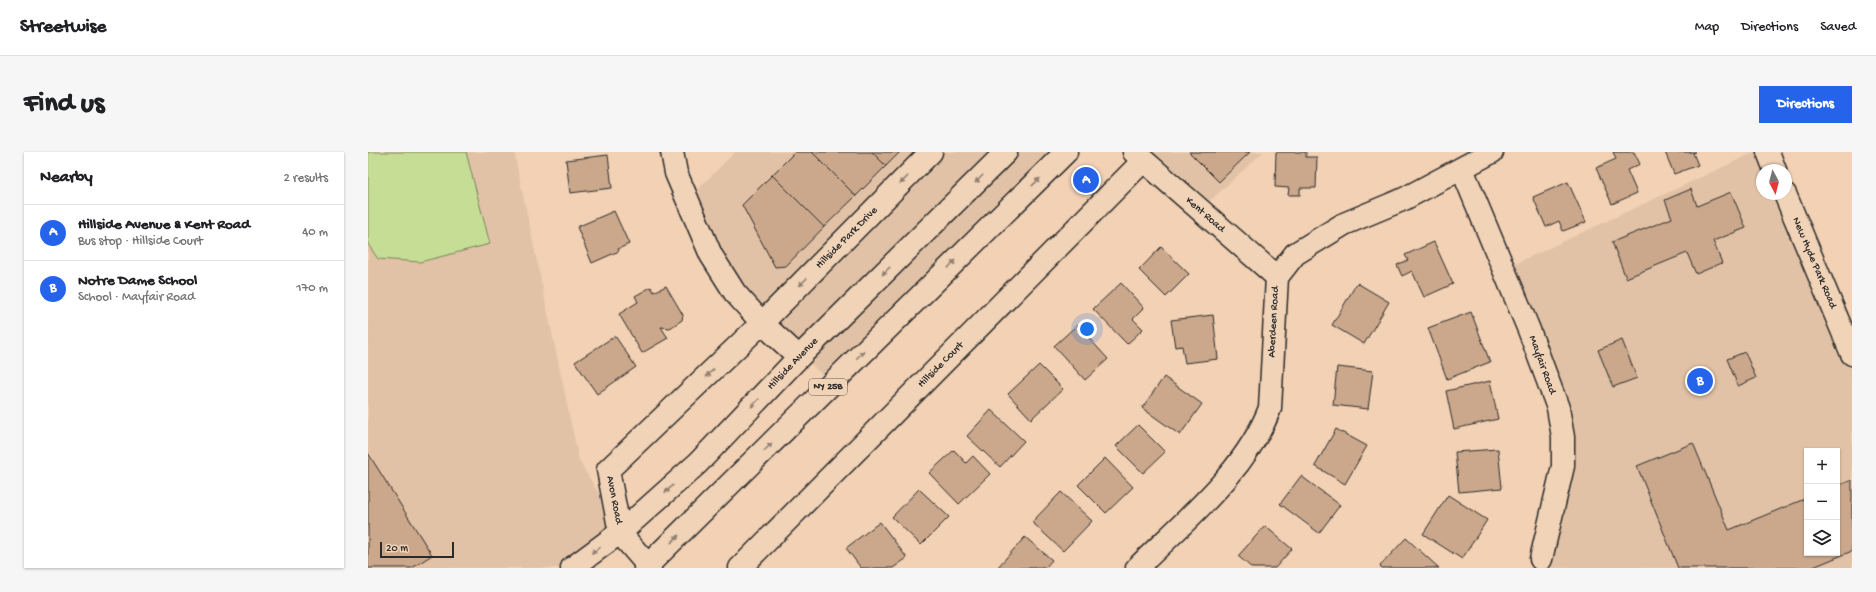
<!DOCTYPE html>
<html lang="en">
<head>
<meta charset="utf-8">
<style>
	:root { --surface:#fff; --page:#f6f6f6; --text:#202124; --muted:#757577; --line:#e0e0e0; --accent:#2563eb }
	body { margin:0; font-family:"Gochi Hand",sans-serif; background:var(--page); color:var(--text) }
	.controls { position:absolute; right:12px; bottom:12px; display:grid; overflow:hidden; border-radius:0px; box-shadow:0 1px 3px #0004 }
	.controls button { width:36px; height:36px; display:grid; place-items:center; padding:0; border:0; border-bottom:1px solid var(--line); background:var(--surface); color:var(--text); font:20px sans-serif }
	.compass { position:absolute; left:1388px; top:12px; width:36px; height:36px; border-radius:50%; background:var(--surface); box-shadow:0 1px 3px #0004; rotate:173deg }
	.scale { position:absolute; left:12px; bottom:10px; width:74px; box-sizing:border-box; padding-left:4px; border:2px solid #2b2b2b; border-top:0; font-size:11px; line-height:14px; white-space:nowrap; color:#2b2b2b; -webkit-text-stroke:3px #f1d3b7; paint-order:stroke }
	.you { position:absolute; left:719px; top:177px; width:14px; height:14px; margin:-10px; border:3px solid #fff; border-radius:50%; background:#1a73e8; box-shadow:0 0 0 6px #1a73e833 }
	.badge { display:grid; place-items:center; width:26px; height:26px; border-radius:50%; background:var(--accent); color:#fff; font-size:13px; font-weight:700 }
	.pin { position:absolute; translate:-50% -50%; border:2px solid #fff; box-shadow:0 1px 4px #0006 }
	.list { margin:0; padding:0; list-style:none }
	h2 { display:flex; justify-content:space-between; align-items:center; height:52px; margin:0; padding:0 16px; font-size:17px }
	h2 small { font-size:13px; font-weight:400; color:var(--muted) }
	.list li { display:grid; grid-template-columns:26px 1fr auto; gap:12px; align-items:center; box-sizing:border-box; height:56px; padding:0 16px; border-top:1px solid var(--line) }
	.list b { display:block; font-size:15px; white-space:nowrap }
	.list p { margin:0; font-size:13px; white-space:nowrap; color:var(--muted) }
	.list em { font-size:13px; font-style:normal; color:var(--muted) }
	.icon { flex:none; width:22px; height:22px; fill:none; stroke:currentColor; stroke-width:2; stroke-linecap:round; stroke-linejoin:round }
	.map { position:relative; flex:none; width:1484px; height:416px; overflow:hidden; border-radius:0px }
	header { display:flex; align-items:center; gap:24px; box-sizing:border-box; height:56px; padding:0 20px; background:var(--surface); border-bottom:1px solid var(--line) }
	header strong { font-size:19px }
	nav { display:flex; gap:22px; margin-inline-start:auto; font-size:14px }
	.intro { display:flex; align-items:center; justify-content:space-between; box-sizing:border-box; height:96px; padding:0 24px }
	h1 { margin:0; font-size:28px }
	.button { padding:10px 18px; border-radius:0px; background:var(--accent); color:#fff; font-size:14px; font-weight:700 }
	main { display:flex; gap:24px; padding:0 24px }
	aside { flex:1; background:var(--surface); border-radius:0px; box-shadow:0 1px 3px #0004 }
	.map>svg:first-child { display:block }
	.built { fill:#e2c2a6; fill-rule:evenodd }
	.green { fill:#c5dd94; stroke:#788460 }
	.building { fill:#cba88c; stroke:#2b2b2b }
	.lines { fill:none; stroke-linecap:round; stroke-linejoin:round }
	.minor-casing { stroke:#2b2b2b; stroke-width:25 }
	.primary-casing { stroke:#2b2b2b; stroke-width:25 }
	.minor { stroke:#f1d3b7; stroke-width:22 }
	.primary { stroke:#f1d3b7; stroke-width:22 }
	.oneway { fill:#8e7f71 }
	.labels { text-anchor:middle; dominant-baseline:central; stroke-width:3.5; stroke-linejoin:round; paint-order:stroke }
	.shield { fill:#f1d3b7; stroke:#665d55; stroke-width:1 }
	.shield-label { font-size:10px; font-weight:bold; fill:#2b2b2b }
	.street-label { font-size:11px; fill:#2b2b2b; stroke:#f1d3b7 }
</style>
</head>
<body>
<header>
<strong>Streetwise</strong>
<nav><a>Map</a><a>Directions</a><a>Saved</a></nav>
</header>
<div class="intro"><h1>Find us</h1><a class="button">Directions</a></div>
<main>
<aside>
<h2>Nearby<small>2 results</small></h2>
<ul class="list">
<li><span class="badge">A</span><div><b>Hillside Avenue &amp; Kent Road</b><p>Bus stop · Hillside Court</p></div><em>40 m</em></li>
<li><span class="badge">B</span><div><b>Notre Dame School</b><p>School · Mayfair Road</p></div><em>170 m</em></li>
</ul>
</aside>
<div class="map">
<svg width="1484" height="416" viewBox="0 0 1484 416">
	<rect width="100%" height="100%" fill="#f2d1b4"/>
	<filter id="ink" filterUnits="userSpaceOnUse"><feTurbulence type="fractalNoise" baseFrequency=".025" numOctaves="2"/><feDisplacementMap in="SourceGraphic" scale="8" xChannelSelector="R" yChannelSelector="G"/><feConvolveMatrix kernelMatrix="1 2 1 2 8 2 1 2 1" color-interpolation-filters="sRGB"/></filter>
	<g filter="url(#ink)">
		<!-- built -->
		<g class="built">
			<polygon points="0,0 146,0 211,309 253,378 200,416 0,416"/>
			<polygon points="367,0 703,0 467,235 370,142 321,46"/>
			<polygon points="770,0 895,0 834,56"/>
			<path d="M1387,0H1400L1407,18H1394V42H1417L1484,202V416H1181L1173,407L1197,283L1136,117ZM1439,299H1469V401H1439Z"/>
		</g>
		<!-- green -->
		<polygon class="green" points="0,0 98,0 122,92 52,110 10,107 0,92"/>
		<!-- building -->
		<g class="building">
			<polygon points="427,0 444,0 488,44 456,75 404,23"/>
			<polygon points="444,0 504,0 518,14 488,44"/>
			<polygon points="504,0 532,0 518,14"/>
			<polygon points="821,0 882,0 851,30"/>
			<polygon points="908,0 938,0 938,5 949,5 948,36 932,36 932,43 920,43 921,36 907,35"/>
			<polygon points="1245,0 1266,0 1272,12 1259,18 1269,41 1244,52 1228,16 1248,7"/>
			<polygon points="1297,0 1328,0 1325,1 1330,13 1306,22"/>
			<polygon points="240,3 244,36 202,41 198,8"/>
			<polygon points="404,23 456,75 418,114 407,115 374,53"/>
			<polygon points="1200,30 1218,70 1195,79 1191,69 1178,75 1165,45"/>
			<polygon points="1323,37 1329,54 1363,40 1378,76 1345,89 1354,111 1328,122 1319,101 1258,126 1244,90 1304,66 1297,48"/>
			<polygon points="246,59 261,92 250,97 251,99 224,111 209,75"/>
			<polygon points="1066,90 1085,132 1056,145 1044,119 1034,124 1029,113 1040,108 1037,103"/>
			<polygon points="793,95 821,122 798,145 771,118"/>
			<polygon points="753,131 776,156 765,167 775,177 759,192 725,157"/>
			<polygon points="989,131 1021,150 996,192 964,173"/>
			<polygon points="298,134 315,163 314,168 302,176 293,175 300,186 274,201 251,162 270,150 267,144 283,135 286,140"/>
			<polygon points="1103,160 1122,210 1079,227 1060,176"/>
			<polygon points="845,163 850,207 817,211 814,194 807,195 803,168"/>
			<polygon points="709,173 740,207 717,228 686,194"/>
			<polygon points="247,184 268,215 229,242 207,210"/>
			<polygon points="1254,188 1269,226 1245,235 1230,198"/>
			<polygon points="1377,200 1388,226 1370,234 1359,207"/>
			<polygon points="671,213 695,237 663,267 640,242"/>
			<polygon points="969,215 1005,219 1000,257 965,253"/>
			<polygon points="796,225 834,252 812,283 774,256"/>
			<polygon points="1122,229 1130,267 1086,277 1078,239"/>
			<polygon points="623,258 656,289 632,315 599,284"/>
			<polygon points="770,273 797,300 775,321 748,294"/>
			<polygon points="968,277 999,294 977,332 947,314"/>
			<polygon points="1325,291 1361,378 1439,346 1439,401 1469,401 1469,334 1484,328 1484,399 1443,416 1310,416 1269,314"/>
			<polygon points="1130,297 1134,336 1091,340 1087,300"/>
			<polygon points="586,298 598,311 605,304 622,322 591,352 561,321"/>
			<polygon points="0,301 64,403 44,416 0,416"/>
			<polygon points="737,306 765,335 738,361 710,333"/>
			<polygon points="933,324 972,353 951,381 912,352"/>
			<polygon points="551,337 581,365 553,393 524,365"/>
			<polygon points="693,340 724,369 695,399 664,370"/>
			<polygon points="1080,343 1119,368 1094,407 1055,382"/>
			<polygon points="512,370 539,406 525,416 493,416 478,396"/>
			<polygon points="897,374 924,397 907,416 884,416 870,404"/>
			<polygon points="657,385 684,408 677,416 629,416"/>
			<polygon points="1038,386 1071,416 1014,416 1012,414"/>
		</g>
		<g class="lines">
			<!-- minor casing -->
			<g class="minor-casing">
				<g id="minor">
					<polyline points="304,0 308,21 343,103 367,141 394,171 431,205"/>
					<polyline points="766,0 909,125"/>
					<polyline points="1094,17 1161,178 1190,256 1195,285 1195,314 1173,407"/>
					<polyline points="282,416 252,381 240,318 394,171 563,0"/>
					<polyline points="372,416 775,9"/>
					<path d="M769,416C816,369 878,320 902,256L909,125L927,102L976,72L1036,47L1124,0"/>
				</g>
			</g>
			<!-- primary casing -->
			<g class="primary-casing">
				<g id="primary">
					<polyline points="1400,0 1407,18"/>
					<polyline points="1417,42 1484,202"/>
					<polyline points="204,416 254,379 330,311 431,205 638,0"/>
					<polyline points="277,416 698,0"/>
				</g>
			</g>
			<!-- minor -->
			<use href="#minor" class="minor"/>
			<!-- primary -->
			<use href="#primary" class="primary"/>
		</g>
		<!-- one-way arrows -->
		<defs><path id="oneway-solid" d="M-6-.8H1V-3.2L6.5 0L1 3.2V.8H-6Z"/></defs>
		<g class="oneway">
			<use href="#oneway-solid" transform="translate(611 27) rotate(135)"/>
			<use href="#oneway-solid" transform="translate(536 28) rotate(135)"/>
			<use href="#oneway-solid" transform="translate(668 30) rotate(-44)"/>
			<use href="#oneway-solid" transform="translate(584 112) rotate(-45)"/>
			<use href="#oneway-solid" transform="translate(518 119) rotate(135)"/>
			<use href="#oneway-solid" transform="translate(435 130) rotate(135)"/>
			<use href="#oneway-solid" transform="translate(492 203) rotate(-45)"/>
			<use href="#oneway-solid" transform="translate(342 221) rotate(136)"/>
			<use href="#oneway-solid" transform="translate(387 251) rotate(134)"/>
			<use href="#oneway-solid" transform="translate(400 295) rotate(-45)"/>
			<use href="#oneway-solid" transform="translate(301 337) rotate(138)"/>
			<use href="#oneway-solid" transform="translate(307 387) rotate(-45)"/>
			<use href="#oneway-solid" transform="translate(228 398) rotate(144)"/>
		</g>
	</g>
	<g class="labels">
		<!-- shield labels -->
		<rect class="shield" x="441" y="227" width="38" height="16" rx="3"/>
		<g class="shield-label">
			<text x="460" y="235">NY 25B</text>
		</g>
		<!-- street labels -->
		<g class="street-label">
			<text transform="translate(837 63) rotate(41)">Kent Road</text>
			<text transform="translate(479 86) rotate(-45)">Hillside Park Drive</text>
			<text transform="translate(1446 111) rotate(67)">New Hyde Park Road</text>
			<text transform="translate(906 170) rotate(-87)">Aberdeen Road</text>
			<text transform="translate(425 212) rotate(-46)">Hillside Avenue</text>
			<text transform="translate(573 213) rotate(-45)">Hillside Court</text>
			<text transform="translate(1174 213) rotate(70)">Mayfair Road</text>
			<text transform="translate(246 348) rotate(79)">Avon Road</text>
		</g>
	</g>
</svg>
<div class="controls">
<button>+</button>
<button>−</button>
<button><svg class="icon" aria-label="layers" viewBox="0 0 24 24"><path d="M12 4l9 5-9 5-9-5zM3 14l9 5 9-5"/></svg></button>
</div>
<svg class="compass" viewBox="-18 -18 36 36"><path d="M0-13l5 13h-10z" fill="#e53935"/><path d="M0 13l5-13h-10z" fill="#757577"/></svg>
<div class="scale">20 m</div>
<div class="you"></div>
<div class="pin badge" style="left:718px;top:28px">A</div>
<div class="pin badge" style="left:1332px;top:229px">B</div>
</div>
</main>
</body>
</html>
